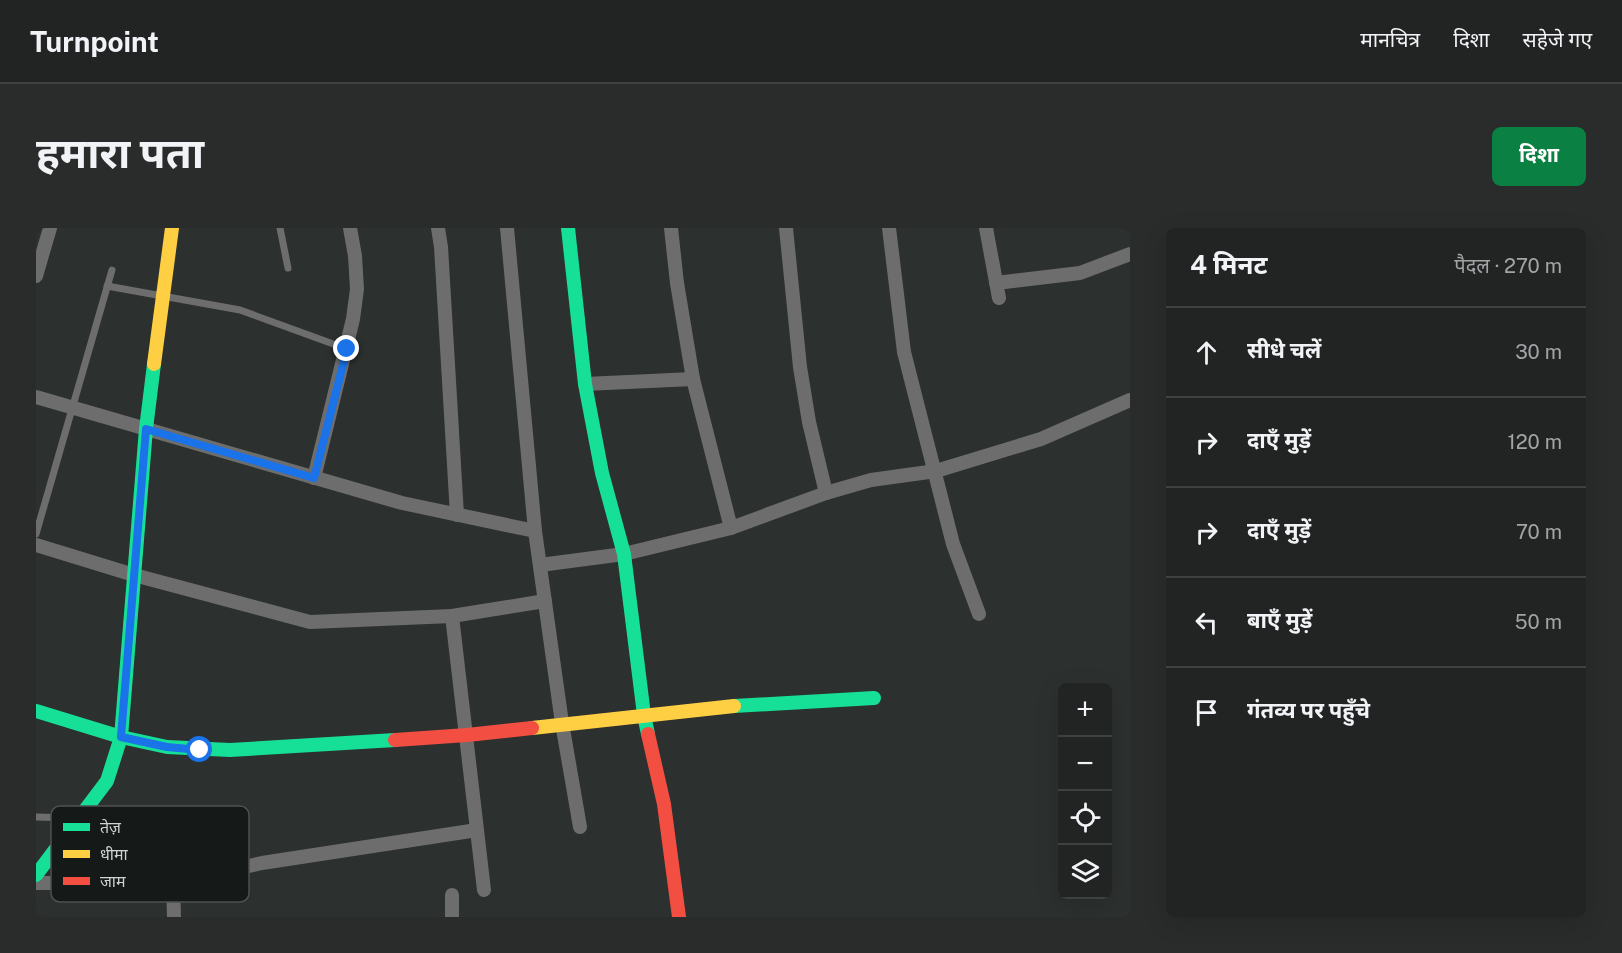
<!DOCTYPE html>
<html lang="hi">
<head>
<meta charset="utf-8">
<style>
	:root { --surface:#212423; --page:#292c2b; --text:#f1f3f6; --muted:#a2a4a6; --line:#3e4141; --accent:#0b8043 }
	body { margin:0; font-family:"Public Sans","Noto Sans Devanagari",sans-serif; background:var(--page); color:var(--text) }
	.controls { position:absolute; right:18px; bottom:18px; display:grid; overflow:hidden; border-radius:9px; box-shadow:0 6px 24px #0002 }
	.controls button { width:54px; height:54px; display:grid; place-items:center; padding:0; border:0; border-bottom:2px solid var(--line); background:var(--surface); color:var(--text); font:30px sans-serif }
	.stop { position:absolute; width:18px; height:18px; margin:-14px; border:4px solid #1a73e8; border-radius:50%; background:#fff }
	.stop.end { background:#1a73e8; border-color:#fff; box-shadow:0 2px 6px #0008 }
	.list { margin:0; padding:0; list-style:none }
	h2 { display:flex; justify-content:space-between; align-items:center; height:78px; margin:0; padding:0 24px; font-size:26px }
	h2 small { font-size:20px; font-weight:400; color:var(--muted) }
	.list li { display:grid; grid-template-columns:39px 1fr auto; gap:18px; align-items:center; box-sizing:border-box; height:90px; padding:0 24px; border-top:2px solid var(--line) }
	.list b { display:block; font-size:22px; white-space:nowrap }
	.list em { font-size:20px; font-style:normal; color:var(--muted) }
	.icon { flex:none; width:33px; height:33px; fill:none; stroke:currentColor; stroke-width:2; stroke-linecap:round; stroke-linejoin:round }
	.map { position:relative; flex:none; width:1094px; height:689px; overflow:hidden; border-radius:9px }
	header { display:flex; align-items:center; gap:36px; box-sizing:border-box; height:84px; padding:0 30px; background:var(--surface); border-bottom:2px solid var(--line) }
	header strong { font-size:28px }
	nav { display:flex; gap:33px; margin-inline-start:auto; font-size:21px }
	.intro { display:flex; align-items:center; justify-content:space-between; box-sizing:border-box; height:144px; padding:0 36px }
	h1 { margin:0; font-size:42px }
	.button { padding:15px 27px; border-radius:9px; background:var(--accent); color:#fff; font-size:21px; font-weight:700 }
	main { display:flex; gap:36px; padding:0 36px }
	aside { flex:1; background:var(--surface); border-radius:9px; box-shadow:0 6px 24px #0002 }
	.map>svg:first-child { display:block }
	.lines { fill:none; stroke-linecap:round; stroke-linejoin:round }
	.lane { stroke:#6d6d6d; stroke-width:7 }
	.street { stroke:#6d6d6d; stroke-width:14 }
	.fast { stroke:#16e098; stroke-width:14 }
	.slow { stroke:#ffcf43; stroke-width:14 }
	.jam { stroke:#f24e42; stroke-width:14 }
	.route { stroke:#1a73e8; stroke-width:8 }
	.key { fill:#151918; stroke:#4d5150; stroke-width:1.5 }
	.key-label { font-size:16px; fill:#cfd4d2 }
</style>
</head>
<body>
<header>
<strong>Turnpoint</strong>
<nav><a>मानचित्र</a><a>दिशा</a><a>सहेजे गए</a></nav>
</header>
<div class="intro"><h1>हमारा पता</h1><a class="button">दिशा</a></div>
<main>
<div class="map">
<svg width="1094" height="689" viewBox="0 0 1094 689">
	<rect width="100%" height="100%" fill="#2c302f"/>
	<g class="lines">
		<!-- lane -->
		<g class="lane">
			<polyline points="244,0 252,40"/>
			<polyline points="71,58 204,82 311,121"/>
			<polyline points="0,306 76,42"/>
			<polyline points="0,589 37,590"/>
		</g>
		<!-- street -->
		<g class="street">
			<polyline points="402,0 405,19 421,287"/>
			<polyline points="471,0 499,303 526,495 544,599"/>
			<polyline points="635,0 641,55 657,151 695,300"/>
			<polyline points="750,0 764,139 773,194 790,265"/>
			<polyline points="853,0 868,124 917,316 943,386"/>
			<polyline points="950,0 963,70"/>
			<polyline points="0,48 14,0"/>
			<polyline points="960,55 1044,45 1094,26"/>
			<polyline points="549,156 657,151"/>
			<polyline points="0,169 366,275 499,303"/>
			<polyline points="278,250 317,91 321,61 319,28 314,0"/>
			<polyline points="0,317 98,347 274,394 416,388 509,373"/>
			<polyline points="504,337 588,326 695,300 790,265 835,252 900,243 1005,211 1094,172"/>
			<polyline points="416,388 448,662"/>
			<polyline points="0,655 137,655 226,635 441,602"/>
			<polyline points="137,655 138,689"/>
			<polyline points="416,667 416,689"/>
		</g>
		<!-- fast -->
		<g class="fast">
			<polyline points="532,0 549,156 566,245 588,326 608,487 612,506"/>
			<polyline points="698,478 838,470"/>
			<polyline points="0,483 85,509 131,519 194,522 359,512"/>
			<polyline points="0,647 71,553 85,509 110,201 118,136"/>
		</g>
		<!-- slow -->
		<g class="slow">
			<polyline points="118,136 136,0"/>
			<polyline points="496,500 698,478"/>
		</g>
		<!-- jam -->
		<g class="jam">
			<polyline points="612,506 628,576 643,689"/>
			<polyline points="359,512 431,507 496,500"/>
		</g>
	</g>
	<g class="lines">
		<!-- route -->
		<polyline class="route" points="164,522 131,519 85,509 110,201 278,250 311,121"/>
	</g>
	<!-- legend -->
	<rect x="15" y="578" width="198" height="96" rx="9" class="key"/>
	<rect x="27" y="595" width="27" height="8" fill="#16e098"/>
	<rect x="27" y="622" width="27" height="8" fill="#ffcf43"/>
	<rect x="27" y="649" width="27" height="8" fill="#f24e42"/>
	<g class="key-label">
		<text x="64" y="605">तेज़</text>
		<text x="64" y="632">धीमा</text>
		<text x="64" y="659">जाम</text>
	</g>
</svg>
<div class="controls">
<button>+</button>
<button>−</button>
<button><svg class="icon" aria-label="locate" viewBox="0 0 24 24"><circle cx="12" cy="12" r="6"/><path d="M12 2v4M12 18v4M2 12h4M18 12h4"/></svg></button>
<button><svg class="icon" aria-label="layers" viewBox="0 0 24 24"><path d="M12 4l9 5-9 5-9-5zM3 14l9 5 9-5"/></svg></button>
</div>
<div class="stop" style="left:164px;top:522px"></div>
<div class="stop end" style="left:311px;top:121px"></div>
</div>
<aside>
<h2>4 मिनट<small>पैदल · 270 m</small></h2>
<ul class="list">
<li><svg class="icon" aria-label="ahead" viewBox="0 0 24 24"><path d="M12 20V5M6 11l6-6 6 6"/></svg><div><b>सीधे चलें</b></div><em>30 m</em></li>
<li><svg class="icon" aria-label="right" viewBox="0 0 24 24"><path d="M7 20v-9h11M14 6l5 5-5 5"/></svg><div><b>दाएँ मुड़ें</b></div><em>120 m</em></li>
<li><svg class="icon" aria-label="right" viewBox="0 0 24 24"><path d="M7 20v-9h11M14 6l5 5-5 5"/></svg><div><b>दाएँ मुड़ें</b></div><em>70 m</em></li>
<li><svg class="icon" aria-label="left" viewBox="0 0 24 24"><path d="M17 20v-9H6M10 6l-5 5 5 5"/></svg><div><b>बाएँ मुड़ें</b></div><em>50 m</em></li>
<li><svg class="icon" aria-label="arrive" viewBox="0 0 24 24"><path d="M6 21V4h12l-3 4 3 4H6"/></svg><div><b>गंतव्य पर पहुँचे</b></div></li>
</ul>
</aside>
</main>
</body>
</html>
